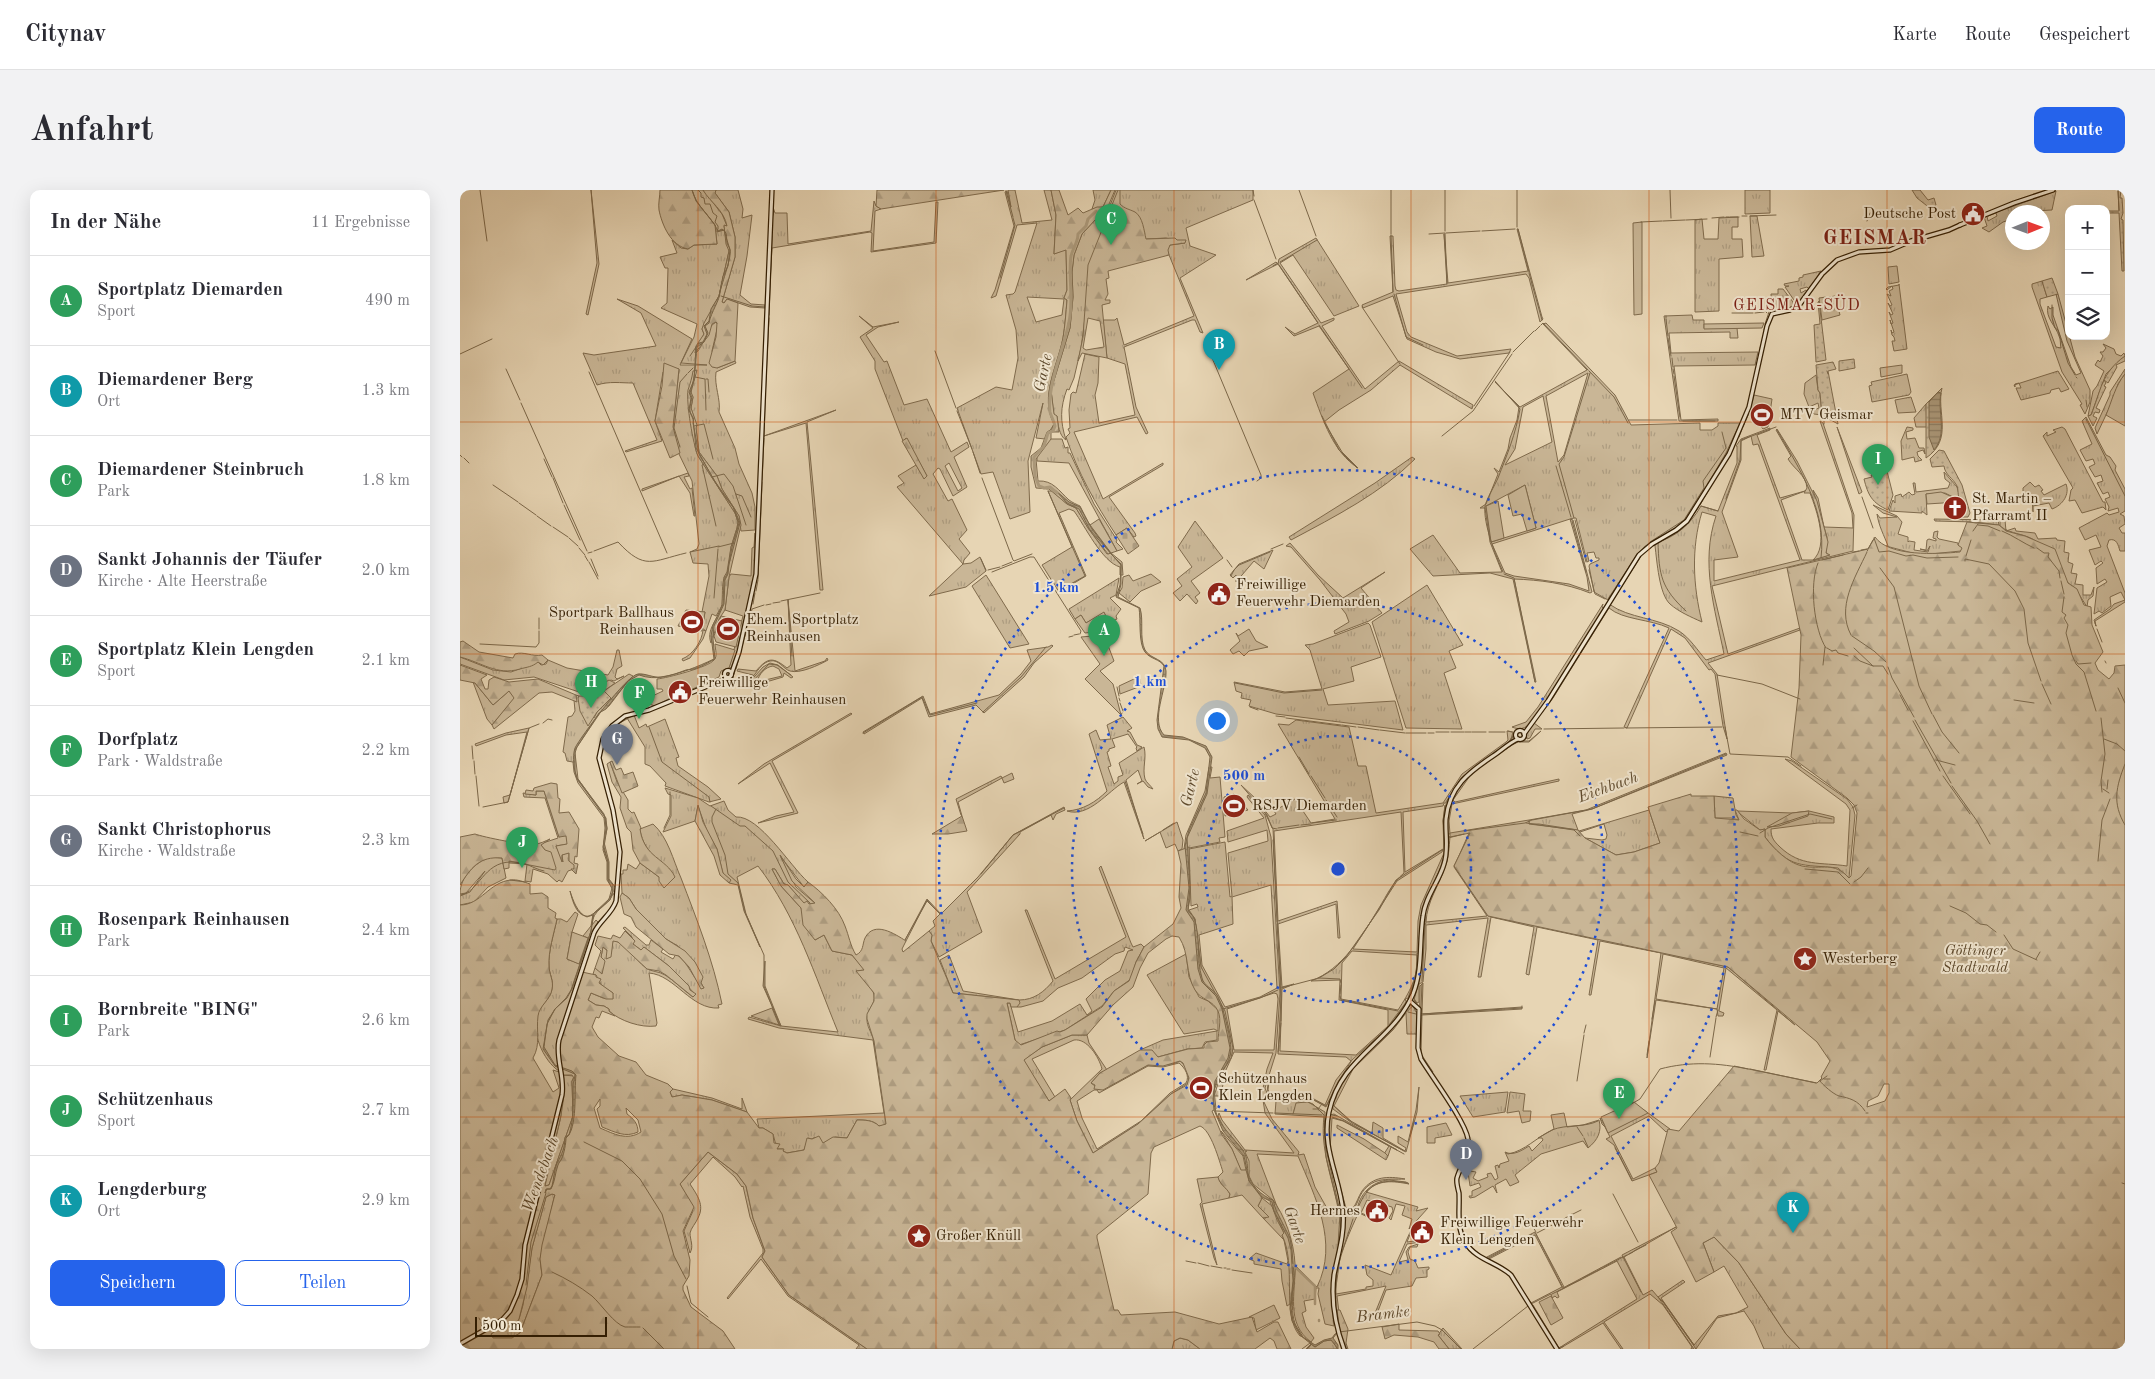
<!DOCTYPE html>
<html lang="de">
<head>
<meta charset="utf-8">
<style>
	:root { --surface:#fff; --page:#f2f2f3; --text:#2b2b33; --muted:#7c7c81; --line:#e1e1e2; --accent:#2563eb }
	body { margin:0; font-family:"Old Standard TT",serif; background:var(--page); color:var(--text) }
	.controls { position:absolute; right:15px; top:15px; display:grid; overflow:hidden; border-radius:10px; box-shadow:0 5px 20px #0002 }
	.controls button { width:45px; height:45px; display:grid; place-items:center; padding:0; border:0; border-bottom:1px solid var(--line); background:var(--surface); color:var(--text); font:25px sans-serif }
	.compass { position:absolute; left:1545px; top:15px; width:45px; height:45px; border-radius:50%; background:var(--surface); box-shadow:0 5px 20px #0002; rotate:89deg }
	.scale { position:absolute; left:15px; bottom:12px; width:132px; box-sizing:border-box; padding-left:5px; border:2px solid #351f03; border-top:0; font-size:14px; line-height:18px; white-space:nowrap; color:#351f03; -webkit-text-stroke:4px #efe4ce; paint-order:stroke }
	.you { position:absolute; left:756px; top:530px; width:18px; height:18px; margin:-12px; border:4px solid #fff; border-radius:50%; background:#1a73e8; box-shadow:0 0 0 8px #1a73e833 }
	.badge { display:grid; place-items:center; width:32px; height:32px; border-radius:50%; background:var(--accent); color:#fff; font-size:16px; font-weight:700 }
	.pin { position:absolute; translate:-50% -41px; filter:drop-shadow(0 1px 2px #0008) }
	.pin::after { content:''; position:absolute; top:26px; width:18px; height:15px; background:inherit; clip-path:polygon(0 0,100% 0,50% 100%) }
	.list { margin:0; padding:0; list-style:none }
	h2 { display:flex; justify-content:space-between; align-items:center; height:65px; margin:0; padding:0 20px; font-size:21px }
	h2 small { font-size:16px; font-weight:400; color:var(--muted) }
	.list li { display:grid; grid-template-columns:32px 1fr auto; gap:15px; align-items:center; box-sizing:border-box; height:90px; padding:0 20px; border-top:1px solid var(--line) }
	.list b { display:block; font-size:19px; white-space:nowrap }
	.list p { margin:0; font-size:16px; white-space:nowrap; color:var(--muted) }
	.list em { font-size:16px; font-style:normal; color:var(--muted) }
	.actions { display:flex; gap:10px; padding:15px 20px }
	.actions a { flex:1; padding:11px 0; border:1px solid var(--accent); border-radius:10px; text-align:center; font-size:18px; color:var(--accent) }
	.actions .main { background:var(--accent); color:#fff }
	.icon { flex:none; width:28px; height:28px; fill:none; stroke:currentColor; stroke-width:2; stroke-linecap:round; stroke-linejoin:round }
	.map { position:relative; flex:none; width:1665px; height:1159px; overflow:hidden; border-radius:10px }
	header { display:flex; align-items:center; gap:30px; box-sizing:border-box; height:70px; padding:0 25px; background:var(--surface); border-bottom:1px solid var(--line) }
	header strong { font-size:24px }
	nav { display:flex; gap:28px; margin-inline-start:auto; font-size:18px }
	.intro { display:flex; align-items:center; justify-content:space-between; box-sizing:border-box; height:120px; padding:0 30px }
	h1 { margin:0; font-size:35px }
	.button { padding:12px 22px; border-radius:10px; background:var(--accent); color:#fff; font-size:18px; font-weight:700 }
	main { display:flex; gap:30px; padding:0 30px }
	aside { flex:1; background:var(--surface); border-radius:10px; box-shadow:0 5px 20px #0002 }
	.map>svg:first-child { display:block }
	.grass { fill:url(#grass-tufts); stroke:#7f6a4c; fill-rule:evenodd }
	.forest { fill:url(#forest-firs); stroke:#7f6a4c; fill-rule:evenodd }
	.cemetery { fill:url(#cemetery-stones); stroke:#7f6a4c }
	.park { fill:url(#park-dots); stroke:#7f6a4c }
	.garden { fill:#c9b696; stroke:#7f6a4c }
	.water { fill:url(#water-rules); stroke:#7b6749 }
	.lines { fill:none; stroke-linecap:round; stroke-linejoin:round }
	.stream { stroke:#7b6749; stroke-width:1 }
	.canal { stroke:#aa9778; stroke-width:2.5 }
	.river { stroke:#aa9778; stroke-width:3 }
	.secondary-casing { stroke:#351f03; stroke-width:5.5 }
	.secondary { stroke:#efe4ce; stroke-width:3 }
	.grid { fill:none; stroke:#cd500b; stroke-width:1; stroke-opacity:0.55 }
	.ring { fill:none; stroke:#1d4ed8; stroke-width:2.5; stroke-dasharray:2.5 5 }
	.labels { text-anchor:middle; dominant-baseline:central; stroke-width:4; stroke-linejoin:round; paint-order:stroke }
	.poi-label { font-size:15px; fill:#351f03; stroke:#efe4ce; text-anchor:start }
	.park-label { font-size:15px; font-style:italic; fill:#5a4528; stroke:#efe4ce }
	.neighbourhood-label { font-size:16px; letter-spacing:1px; fill:#7a1f14; stroke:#efe4ce }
	.water-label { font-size:16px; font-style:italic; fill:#5e492c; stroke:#efe4ce }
	.district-label { font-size:20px; font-weight:bold; letter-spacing:1px; fill:#7a1f14; stroke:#efe4ce }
	.centre { fill:#1d4ed8; stroke:#efe4ce; stroke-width:2.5 }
	.ring-label { font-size:15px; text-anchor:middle; font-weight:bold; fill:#1d4ed8; stroke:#efe4ce; stroke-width:4; stroke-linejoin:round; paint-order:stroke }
</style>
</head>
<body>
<header>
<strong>Citynav</strong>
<nav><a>Karte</a><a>Route</a><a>Gespeichert</a></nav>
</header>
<div class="intro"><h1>Anfahrt</h1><a class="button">Route</a></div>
<main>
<aside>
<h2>In der Nähe<small>11 Ergebnisse</small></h2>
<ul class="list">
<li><span class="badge" style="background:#2e9e5b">A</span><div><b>Sportplatz Diemarden</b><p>Sport</p></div><em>490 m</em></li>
<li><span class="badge" style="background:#0f9aa8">B</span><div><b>Diemardener Berg</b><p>Ort</p></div><em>1.3 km</em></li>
<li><span class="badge" style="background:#2e9e5b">C</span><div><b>Diemardener Steinbruch</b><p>Park</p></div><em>1.8 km</em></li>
<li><span class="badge" style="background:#6b7280">D</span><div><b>Sankt Johannis der Täufer</b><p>Kirche · Alte Heerstraße</p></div><em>2.0 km</em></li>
<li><span class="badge" style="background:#2e9e5b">E</span><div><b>Sportplatz Klein Lengden</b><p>Sport</p></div><em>2.1 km</em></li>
<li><span class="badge" style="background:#2e9e5b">F</span><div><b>Dorfplatz</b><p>Park · Waldstraße</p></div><em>2.2 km</em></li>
<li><span class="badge" style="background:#6b7280">G</span><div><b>Sankt Christophorus</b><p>Kirche · Waldstraße</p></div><em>2.3 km</em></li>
<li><span class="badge" style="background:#2e9e5b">H</span><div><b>Rosenpark Reinhausen</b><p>Park</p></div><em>2.4 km</em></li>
<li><span class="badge" style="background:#2e9e5b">I</span><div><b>Bornbreite &quot;BING&quot;</b><p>Park</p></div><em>2.6 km</em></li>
<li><span class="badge" style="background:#2e9e5b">J</span><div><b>Schützenhaus</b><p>Sport</p></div><em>2.7 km</em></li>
<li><span class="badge" style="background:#0f9aa8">K</span><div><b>Lengderburg</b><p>Ort</p></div><em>2.9 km</em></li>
</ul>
<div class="actions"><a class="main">Speichern</a><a>Teilen</a></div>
</aside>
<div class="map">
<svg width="1665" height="1159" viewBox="0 0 1665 1159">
	<defs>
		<pattern id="grass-tufts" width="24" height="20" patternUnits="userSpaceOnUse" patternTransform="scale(1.25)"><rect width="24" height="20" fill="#c9b696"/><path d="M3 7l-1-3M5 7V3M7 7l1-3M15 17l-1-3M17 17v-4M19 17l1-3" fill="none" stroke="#ad9c80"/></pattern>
		<pattern id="forest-firs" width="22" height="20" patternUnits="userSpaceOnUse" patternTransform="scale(1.25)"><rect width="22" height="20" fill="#c9b696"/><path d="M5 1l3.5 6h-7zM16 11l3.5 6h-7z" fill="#ad9c80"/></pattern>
		<pattern id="cemetery-stones" width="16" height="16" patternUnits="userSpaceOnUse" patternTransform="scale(1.25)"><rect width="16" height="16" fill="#c9b696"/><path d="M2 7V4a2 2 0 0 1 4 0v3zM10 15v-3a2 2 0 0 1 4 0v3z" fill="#ad9c80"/></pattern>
		<pattern id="park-dots" width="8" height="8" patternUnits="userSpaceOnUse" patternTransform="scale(1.25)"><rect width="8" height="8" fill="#c9b696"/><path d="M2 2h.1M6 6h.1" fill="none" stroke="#ad9c80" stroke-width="1.8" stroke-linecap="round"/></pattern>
		<pattern id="water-rules" width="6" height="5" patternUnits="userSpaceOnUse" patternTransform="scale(1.25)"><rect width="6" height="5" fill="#aa9778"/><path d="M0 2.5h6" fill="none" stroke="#8b7b60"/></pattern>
	</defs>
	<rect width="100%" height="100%" fill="#e7d5b4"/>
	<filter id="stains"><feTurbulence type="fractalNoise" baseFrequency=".004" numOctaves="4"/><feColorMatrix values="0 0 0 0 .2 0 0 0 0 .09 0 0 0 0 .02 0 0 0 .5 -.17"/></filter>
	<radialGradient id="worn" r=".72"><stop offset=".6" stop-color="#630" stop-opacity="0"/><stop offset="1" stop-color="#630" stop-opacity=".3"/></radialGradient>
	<!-- grass -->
	<g class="grass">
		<polygon points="131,0 139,74 128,125 126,124 137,73"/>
		<path d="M232,0H243L262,24L267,36H264L269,61L259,106L242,139L244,144L236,163C245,155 245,138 256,132L258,135L252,161L257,178L275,171L276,173L256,182C254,196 261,209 259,222L275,258L279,274L292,303L295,317V340L281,341L279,326L262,299L257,286L239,262L235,231L231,218L233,207L231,204L232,190C226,208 229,224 233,242C235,251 234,258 238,266L275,323L278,332L277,338L271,357L268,382L264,387L263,414L256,426L252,424L243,449L230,468L223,471L222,469C233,465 242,451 243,440L246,441L242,438L245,422H242L249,386L248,374L233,373L230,362L237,359L239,354L232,291L219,264L213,237L219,179L203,182L195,231L202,251L166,262L165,261L197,250L173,193C161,193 149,191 137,195L123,163L134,165L196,156L181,123L157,109L178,116L232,149L220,175H247L221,173L234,147L237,134L201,118L207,113L208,78H205L200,67L217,63L212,50L221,58L228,59L234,55L257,54L255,35L236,11Z"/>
		<polygon points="256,0 278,0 283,19 282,28 292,25 287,66 280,105 291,114 305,115 305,118 290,117 267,109 264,113 262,112 275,67 275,47 269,22 255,3"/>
		<path d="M548,0H555L562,33L592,30L584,0H591L596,25L594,64L606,59L607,100L604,108L607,110C606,122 605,136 603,148C598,176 579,206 594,234L585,249L576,248L583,213L568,271L570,322L550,329L533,282L521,284L497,218L536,197L552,200L558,168L556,140L546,105L553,104L555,102L577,33L557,35L536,106L531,108L535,100L554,36L545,2L547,1L551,17ZM567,107L604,109L602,125L576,132Z"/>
		<polygon points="633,0 651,0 643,17 632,19 635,10"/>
		<path d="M656,0H793V10L726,38L730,56L756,65L720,88L743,143L740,142L735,130H732L664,157L676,217L688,243L686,244L677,227L614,242L643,309L703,273V275L649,307L675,343L676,346L674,347L667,338L656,345C635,313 618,283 606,247L610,243L608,239L610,238L609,220L611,204L613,202L616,203L625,164L639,167L638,193L635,205L639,233L675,225L665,174L647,168L643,130H655L657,128L664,155L734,126L707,60L710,55L725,53L706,48L687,49L644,76L625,128L621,158L614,188L609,200L607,199C600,218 600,231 606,250C599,246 598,234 597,226H594L591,200L610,138L613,107L612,82L614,65L622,44L635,30L641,33L647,23Z"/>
		<polygon points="1285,0 1310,0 1310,23 1285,24"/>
		<polygon points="1596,1 1592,20 1552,22 1552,29 1543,32 1529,42 1522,38 1527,36 1524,27 1527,26 1528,31 1537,26 1536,23 1528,26 1537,22"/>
		<polygon points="414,11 416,16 421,19 415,21 413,61 474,52 476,12 478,12 476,53 411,62 412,43 410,42 312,58 308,126 313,17 315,23 327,23 328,54 411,41"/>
		<polygon points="1297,26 1304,66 1292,67 1290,26"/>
		<polygon points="1278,27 1278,37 1272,37 1272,49 1282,49 1283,67 1259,69 1259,121 1235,122 1235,30 1242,29 1244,49 1258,49 1259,28"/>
		<polygon points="1057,39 1058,39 1082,127 1083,129 1080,132 1069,88 1066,84 936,104 947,142 951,147 997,166 1051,159 1049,163 1000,169 976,162 947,149 933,106 903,118 902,115 933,102 930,46 933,46 935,96 936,100 939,101 987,94 984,44 988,93 1068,81"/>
		<path d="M856,48L899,116L874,126L833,65L820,73L861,133L874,128V130L862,136L905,199L939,171L1013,215L1012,219L940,175L911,200L879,220L864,232L882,262L898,278C873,262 863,230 853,203L889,179L859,136L834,146L825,137L835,144L858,133L818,74L786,90L816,72L818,74L819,69Z"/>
		<polygon points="1437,76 1439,92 1429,94 1428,77"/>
		<polygon points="1361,81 1349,99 1347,97 1340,99 1341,103 1346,100 1347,103 1340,113 1336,113 1325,97 1329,96 1325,96 1324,94 1339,91 1339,88 1343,87 1343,85"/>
		<path d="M1582,91L1587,107L1580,109V114L1596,157L1601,158C1600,154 1601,150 1599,146C1596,136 1585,128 1588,116L1590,119L1593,117V125L1611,177L1616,185L1621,183L1607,151L1596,104H1598L1615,167L1630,200V212L1625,224L1620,215L1622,214L1602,182L1572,97V94Z"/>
		<polygon points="1439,95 1439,94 1447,159 1434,161 1432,151 1435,151 1434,147 1432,145 1431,140 1432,143 1434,142 1430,130 1431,134 1433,133 1429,122 1431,125 1433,124 1428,113 1430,116 1432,115 1427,104 1431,106 1429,101 1433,99 1432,96 1427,100 1426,99 1428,97"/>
		<polygon points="1318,99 1323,99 1333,112 1333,117 1312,121 1311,104 1318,104"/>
		<polygon points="1375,106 1380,125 1362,130 1359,108 1366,107 1368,110 1369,107"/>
		<polygon points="1232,125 1233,130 1244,130 1244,138 1277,138 1278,148 1270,148 1270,142 1209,143 1211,163 1298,162 1295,175 1214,176 1221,230 1258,229 1258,231 1219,231 1204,126"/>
		<path d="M399,126L413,137L439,132L418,137L406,145L424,172L427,171L444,215L467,209L491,262L507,252L509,257L494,267L507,297L493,306L480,279L478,278L473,284L488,311L492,309L507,340L499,349L510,363L504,370L503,374L511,373L520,367L526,381L506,397L469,406L503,374L437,297L444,293L438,286L456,275L464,288L467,286L446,248L443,251L415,179V171L400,147L413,138ZM489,273L502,298L498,301L485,276Z"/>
		<path d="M1086,133L1155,205L1171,235L1240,233V240H1252L1258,236V233H1280L1266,263L1230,324L1219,336L1184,357L1148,410L1134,402L1129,376L1130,374L1139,370V368H1136L1134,362L1127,363L1129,371L1127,372L1116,328H1114L1110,329L1113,330L1132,402L1130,403C1105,393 1080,390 1054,389L1076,492H1075L1053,389L1030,383L973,386L950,359L973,345L1000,383L1042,382L1030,352L1025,318H1020L1026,314L1038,284L1034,278L1039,282L1048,259L1050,248L1057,230L1059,217L1035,192L1060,217L1127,180L1083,134ZM1128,183L1104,265L1098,272L1086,206ZM1083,206L1092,252L1045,275L1055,259L1063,217ZM1065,295L1076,338L1031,352L1026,316ZM1110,329L1127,387L1129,401L1109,394L1054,386L1045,383L1032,354Z"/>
		<polygon points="1643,154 1654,159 1656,164 1661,166 1664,163 1665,166 1646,184 1631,225 1628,226 1633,201 1637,196 1644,181 1635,175 1638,170 1640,172 1643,166 1640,162 1643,162 1646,158"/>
		<polygon points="1442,175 1442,183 1421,187 1420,178"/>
		<polygon points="1665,179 1665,184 1658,194 1653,210 1637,244 1635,238 1650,205 1650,202"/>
		<polygon points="1598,181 1609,199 1601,202 1599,198 1591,200 1590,203 1561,210 1556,198 1561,198 1559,193 1555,194 1555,197 1554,195"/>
		<polygon points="1447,184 1451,202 1449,205 1412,212 1409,196 1412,195 1411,192"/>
		<polygon points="1356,185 1358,200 1360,203 1362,225 1354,224 1351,221 1359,218 1358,213 1349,217 1344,204 1345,193"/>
		<polygon points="1451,207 1456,222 1438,223 1435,210"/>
		<polygon points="1466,214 1467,237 1456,237 1454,228"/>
		<polygon points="376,220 347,232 363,400 360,400 346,233 304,246"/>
		<path d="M1626,227L1646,265L1650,267L1656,276L1655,280L1665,299V321L1660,324L1664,326L1665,334L1659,338L1662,343H1665V361H1660C1658,355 1657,348 1649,350L1647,356L1665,403V412L1635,431L1636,436L1634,430L1650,419L1654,414L1665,410L1661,402L1650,407L1651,416L1642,423L1639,421L1634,424L1637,398L1647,392L1645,389L1637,394L1636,378L1643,373L1641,371L1635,375L1629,360L1641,357L1636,345L1625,350L1619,338L1647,323L1649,325L1659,322L1658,318L1648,321L1649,317L1645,309L1650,307L1648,302L1643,304L1637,293L1643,291L1641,285L1635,287L1629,277L1635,274L1633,269L1626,271L1620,260L1632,254L1622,231Z"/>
		<path d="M1360,231L1363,233L1394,325L1393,361L1252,396L1268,464L1340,438V440L1248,473L1257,484L1267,549L1263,536L1255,484L1251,479L1249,480L1225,448L1211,439L1167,538L1164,537L1209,438C1190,429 1163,430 1149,418L1093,508L1074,533L1082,539H1075L1070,548L1067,549L1065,544L1149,414C1170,429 1197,427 1219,441C1230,448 1238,461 1246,470L1264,464C1255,419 1240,373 1256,326L1242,322C1231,358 1233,396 1242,432C1231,427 1219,422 1210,414C1199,404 1197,371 1195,356V353C1216,347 1230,335 1241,316L1258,321L1277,273V256H1276L1281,249L1310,238V240L1297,245L1320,308L1345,301L1321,310L1342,370H1354L1369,365L1366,363L1367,347L1353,300L1358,308L1364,337L1393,338L1392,323ZM1291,246L1293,255L1298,254L1340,370L1254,391V370L1278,367L1262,322L1281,270V251Z"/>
		<polygon points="1377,237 1402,302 1399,304"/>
		<polygon points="1447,237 1453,238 1453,240 1446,242 1447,249 1455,248 1459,258 1464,258 1465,264 1463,260 1457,262 1458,266 1462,270 1455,272 1454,267 1442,270 1441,251"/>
		<polygon points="1602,237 1605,239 1643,312 1645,312 1646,320 1643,317 1622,323 1615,310 1609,311 1611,300 1613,298 1583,246 1587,242 1587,246 1596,242 1593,240"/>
		<polygon points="589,249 602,249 605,258 608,257 608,263 610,263 634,314 657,350 656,352 663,359 657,361 609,273 577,271 577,265"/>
		<path d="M952,267L955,269C921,303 876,326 831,350L829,347L915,293Z"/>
		<polygon points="1484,282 1497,297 1501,311 1485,303 1466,304 1467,325 1462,321 1462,323 1429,321 1433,310 1435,313 1435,306 1441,304 1442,307 1449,302 1452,305 1455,304 1453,293 1455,293 1456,302 1488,298 1490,293 1485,289"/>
		<polygon points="228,283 229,286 224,287 230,299 232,298 235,326 234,326 230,303 219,286 182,301 182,299"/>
		<path d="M1570,292L1575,297L1579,295L1583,300L1581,301L1584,305L1606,294C1610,304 1603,315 1592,319L1589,313L1573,316V322L1572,307H1567L1563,301V298Z"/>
		<path d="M588,301H592L607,314L616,318L628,338L647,364L651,363L662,372L663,385H660V377C642,372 625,336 614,321L609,319L599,323L626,386L599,402L582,375L612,357Z"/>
		<path d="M1413,315L1437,326L1442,332L1438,344L1448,347V352L1449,351L1455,352L1454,360L1468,362L1470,356L1467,361L1460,359L1466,360L1467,350L1469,349L1476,351V349L1473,348L1474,342L1478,341L1477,347L1479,349L1498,353V355L1503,358L1501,361L1460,365L1426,356H1428C1424,345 1419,337 1417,324L1420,328L1437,327L1423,323Z"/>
		<polygon points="1474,329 1538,330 1539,335 1515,332 1475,331"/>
		<path d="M1540,330H1545L1546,341L1555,338L1556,341L1575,343L1578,349L1596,348L1597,350L1605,351L1604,362L1609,363L1608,372L1613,374L1611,383L1617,384L1615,394L1623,395V405H1631L1634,397L1633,406L1628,410L1627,417L1615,398L1608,393C1599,381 1588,361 1577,352C1566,343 1551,345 1540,336Z"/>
		<polygon points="735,331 763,368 731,391 740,403 735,407 738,411 736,414 727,404 720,411 713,403 722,396 717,389 732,377 718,357"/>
		<polygon points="295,343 295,387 277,468 272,478 269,478 283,426 265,420 269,387 271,384 291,386 292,358 294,357"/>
		<polygon points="830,353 858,385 883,408 925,382 901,398 922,423 909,431 875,444 874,441 889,432 886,424 860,390 831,357 826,356"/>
		<polygon points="813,360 804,379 794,371 776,392 776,385 773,388 770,385 779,374"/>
		<polygon points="691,384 701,392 681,401 670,412 659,403 662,398 663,387 669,385 673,391"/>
		<polygon points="526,385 569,454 550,458 512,396"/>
		<polygon points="659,388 656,405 650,408 661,419 656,426 657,429 650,432 644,423 626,433 621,425 615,429 609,419"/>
		<polygon points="967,395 1003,455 989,461 996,478 984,483 1002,539 946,538 912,432"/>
		<path d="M328,410L335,481L365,471L367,468L368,470C359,475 340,484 330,481C323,479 319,469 310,471C295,474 294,499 276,492V490L278,492H287L293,485L277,481L278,479L296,481C308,467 313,467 327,478L331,475Z"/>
		<path d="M1143,414L1142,417L1144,419L1076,526C1069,535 1064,542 1052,537L1066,532L1078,517Z"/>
		<polygon points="908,433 910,435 921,467 891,477 894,491 863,499 868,515 935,511 943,540 816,524 789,516 791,510 781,508 782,503 776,501 774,492 825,502 862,499 850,460 845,455 853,454"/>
		<polygon points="789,439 796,451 808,457 789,461 784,466 779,461 773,464 770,460 780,451 776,443 778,446"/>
		<polygon points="592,455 593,456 574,473 564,487 524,523 516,515 469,527 462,508 404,544 403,542 463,506 470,524 539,505 561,484 571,471 567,460 588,457"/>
		<polygon points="157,460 159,460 162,476 157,479 155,487 157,489 164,486 154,491 151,490 125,504 74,487 44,490 0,474 0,467 33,480 51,482 78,472 81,475 86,474 88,470 107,478 148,485 153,477"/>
		<path d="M310,473L318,475L333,487L331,488L324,483L323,487L296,495H287L303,477ZM313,476L319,479L322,486L297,492C299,484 305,477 313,476Z"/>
		<polygon points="13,492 15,493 33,515 49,501 55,508 32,535 27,529"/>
		<path d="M165,495L149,516L142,520L117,557L115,563L118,589L146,628L147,639L144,652L149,672V689L156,698L155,704H153C148,717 132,719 132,735L136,730L138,732L132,744L97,856L99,877L95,876L99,878V881C83,871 70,840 78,822C82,814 91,808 92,799C94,790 89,784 89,776C88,762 94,743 97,729H101L107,732L115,722L118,724L112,742L107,769L120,774L128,748L123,746L131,736L133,724L149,709L152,698L147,690V672L143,660L145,638L144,628L118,593L114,582L113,572L107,571L105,563L103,562L108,527L112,526L115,521L114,510L116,512V505L119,506L118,508L134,528L137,522Z"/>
		<polygon points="391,523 392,524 312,571 338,623 298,633 316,626 334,622 310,573 278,594 304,574"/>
		<polygon points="174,525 179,538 186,534 187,537 205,529 219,567 216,568 218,576 248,597 261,609 249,612 205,596 206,593 190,576 185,574 185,557 167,528 158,534"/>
		<path d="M663,527L672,538L667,541L670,542L677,555L682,557L677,561L676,558L677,557L668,544L652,549L655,557L649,559V561L647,562L651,576L648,577L654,594L658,591V587L663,585L659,573L684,557C687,568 682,578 685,589C686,592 691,596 693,599L688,597L683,591L677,594L682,591L678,580L666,590L684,649L664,592C648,601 629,628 607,621C623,620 636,612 647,601L629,544L636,540L640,550L651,549L647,535Z"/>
		<path d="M836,530L889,537L898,576H906L916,623L983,613L1002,584L1046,552L1048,550L1047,541L1053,542L1051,549L1054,544L1051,551C1026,570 999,583 987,613H984L983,616L943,622L945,682L983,659L982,662L937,691L893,759L957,762L958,731L961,715L984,663L983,631L985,615H986L985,668L966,711L960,763H957L956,789L948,809L946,808L945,811H947L931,835L892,870L878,892L866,917L852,909L815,908C807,904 806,899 809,892L808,900L811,905L852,908L865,915L876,890L891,871L886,867L818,864L821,808L813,639L805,623L781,595L796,609L810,627L816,624L814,621L835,609L851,633L875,629L818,534L829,535ZM941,622L944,683C932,693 927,705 919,718C902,746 883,779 851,791L880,790L879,810L928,820V836L896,865L820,861L822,799L834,794L822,797L818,734L876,714L878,748H880L877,711L818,731L814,641ZM892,761L957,765C959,786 949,803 938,820L881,809L882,773Z"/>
		<polygon points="69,538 48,612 44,613 43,607 50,605 67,542 46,545 16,556 15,554 46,543"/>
		<polygon points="1081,541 1069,552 1058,552 1052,555 1012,583 993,610 995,612 1099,589 1099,591 992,614 989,631 990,644 987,644 986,631 989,614 992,613 991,612 995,600 1012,581 1056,551 1069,551"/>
		<polygon points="1266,563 1267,565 1132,619 1112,624 1118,640 1079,634 1069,634 1069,630 1126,620"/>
		<path d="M1325,569L1332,571L1387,609L1393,617L1395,625L1389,688L1378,678C1342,674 1330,680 1305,647V639L1300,640L1279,623L1278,621L1332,623L1349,621L1374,627V633H1358L1311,639C1311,648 1314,651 1320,657C1341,677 1361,672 1387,676L1390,620L1386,614Z"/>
		<polygon points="749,577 752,577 750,588 760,587 765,647 759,648 760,652 724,659 726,645 745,601"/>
		<polygon points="552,583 554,589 544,593 542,588 498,612 502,626 501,625 496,609 541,586 542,588"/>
		<path d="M205,598L238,608L250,616L264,611L268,620L276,627C299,625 330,676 348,692L344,697L321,667L336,697L356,714H344L328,695L324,694L315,679H312L321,696L341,718L355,750L364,745L372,761L392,765L405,780L396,781C400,784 414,800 414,805C416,815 406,820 407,830C407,836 411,842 413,848C416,861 427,926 425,935L419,936C413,930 405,930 397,930L387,948L375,947L362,954L355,947L352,949L348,948L344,960L327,963L323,961V959H317L313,944L303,938H299L297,929L424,923L413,850L319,838L288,829L289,827L321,836L303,796L305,771V796L321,836L378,842C355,786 336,725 298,676L277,687L286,724L300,757L284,721L278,695L269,693L270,690L263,684L257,659L247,641L238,616L235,631L203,642L211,626V605L208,604Z"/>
		<polygon points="76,601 84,601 99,647 106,645 108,654 96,656 103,672 102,665 109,662 109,671 115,675 114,679 108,681 102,692 99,690 97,692 88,684 73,679 71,692 65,691 67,674 49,673 49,671 67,673 85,660 80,654 98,648 85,608 64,607 63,603 76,605"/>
		<path d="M788,605L805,625L811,647L820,804L816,863L805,898L809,908L806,905L804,908H801L807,879L813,863L774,862L765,882L761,906H754L762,881L771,868L773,858L768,836L741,777L735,729L729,720L738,717L737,714L731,716L729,659L765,652L770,707L772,706L768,663L808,651L807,640L768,652L767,641L804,628L787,607ZM811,695L817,798L800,807L765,817L742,775L739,745L773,734L772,707ZM814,803L817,804L818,809L814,860H774L767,819Z"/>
		<polygon points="1254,606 1273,608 1276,625 1279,630 1271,628 1255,628"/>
		<polygon points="604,617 605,620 596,624 593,630 591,625 560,642 560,644 507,702 522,742 479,767 471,751 472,745 469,741 475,736 473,731 480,724 467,711 445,750 467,709 481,724 518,687 553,645"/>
		<polygon points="1189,620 1200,653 1174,662 1156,665 1125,648 1142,650 1146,649 1147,645 1144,634 1120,642 1119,641"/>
		<polygon points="717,632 723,650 722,659 718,661 715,654 706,658 700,642 685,651"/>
		<path d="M193,634C208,647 213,670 221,688C237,730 253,770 262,814L258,815L259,818C231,820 215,785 189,783L197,833L196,836C181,838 160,831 149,821V819L144,816L136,815L128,810L131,803L143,808L152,807L153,803L142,796L136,785L133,784L135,778L142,783L141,767L143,757L151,764L153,750C168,754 175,770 186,778C191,782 199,781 205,785C215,791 223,800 233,807L234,803L209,776L184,757L181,760L173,754L172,747L163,738L165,737L186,755H189L191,750L203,759L201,762L213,769L216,764C229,773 232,788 244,798L218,756L206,749L176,719L169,708L162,703L161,684H163V680H167L168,674L176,679L180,673L199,687L211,681C196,671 182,657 180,639Z"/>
		<path d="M1009,643H1011L994,676L1028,726L1268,777L1335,835L1318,821L1306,880H1304L1317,820L1266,778L1259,821L1264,823L1263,826H1258L1257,819L1196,810L1187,868L1201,763L1140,751L1131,805H1129L1138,750L1077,737L1069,785L1066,784L1074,737L1031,727L1021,787H1018L1028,728L966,735V759L963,792L959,794V812L957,813L953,807L961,780L963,735L966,734L963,733C965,712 977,696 984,676C987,667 985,654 988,645L990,647C989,657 989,667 985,677C979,696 967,711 966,732L1027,726L994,677ZM1203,764L1264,778L1257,819L1196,809Z"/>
		<path d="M29,667L42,668L46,688L28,697L14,712L0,715V706L10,702L25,681L6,703L0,704C0,687 14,674 29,667Z"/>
		<path d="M641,676L671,753L673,757L681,754L684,757L676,772L671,789L654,801L642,816L605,840L559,855L555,850L547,813H550L558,842L592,831L620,814L627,825L632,821L626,809L645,790L660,781L668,761L673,760L665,757L664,761L655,764L622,788L598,798L583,811L561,817H557L558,810L493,803L480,770L489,765L503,801L559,810C574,810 584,802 593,791L565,720H567L595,789L666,747L639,678Z"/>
		<polygon points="726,764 729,787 739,807 748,811 758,820 758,841 754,839 724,844 687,785"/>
		<polygon points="963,793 962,824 1062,817 1062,819 962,825 961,864 973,882 971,883 963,870 959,859 960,796"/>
		<path d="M952,814L958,822L957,846L956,844H947L946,823L933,840L893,879L874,916L889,930L912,943L913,932L923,938V948L945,961L946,958L938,953V946L948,952L956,920L959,897L957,922L946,962L892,933L873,919C867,895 914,856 930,841C938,833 943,820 952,814Z"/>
		<polygon points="757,841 757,850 745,852 742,858 727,859 698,867 693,863 680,860 703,850"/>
		<path d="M612,845H627L629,853L647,880L640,883L631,893L639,899C656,895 670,883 685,876C695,872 708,878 720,871C726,875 730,886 728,893L711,904L678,934L633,963L617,931L610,910L642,879C639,867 627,848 614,850L572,869L595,907L589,911L563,870L582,857ZM719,873C725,878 730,886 726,893L710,903L681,931L637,959L622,928L617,911L634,900H637L639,903L688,876L703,877Z"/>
		<polygon points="103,885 114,886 112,891 113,926 89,995 85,996 101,926"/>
		<polygon points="213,899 252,908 282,919 282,908 287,922 252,910 222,905 212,907 210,902"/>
		<polygon points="1048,902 1045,922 1013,927 1000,906"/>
		<polygon points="1050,902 1065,904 1063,921 1071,921 1070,931 1062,933 1059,921 1047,923"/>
		<path d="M803,910L812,929L839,962L838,965L844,964L855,997L868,1020L878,1018C872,988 860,958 864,927L815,924L816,911L848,912L865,922V954L881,1026L880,1046L871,1100L874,1136L865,1134L858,1104L859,1098H856L855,1109L844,1111L846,1121L842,1123L846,1137L854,1148L851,1152C825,1133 836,1102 835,1075L857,1097C879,1052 855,1007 838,966L797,964L818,1019L813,1010L793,994L789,986V971L785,962L787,961H784L765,940L758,926L759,923L762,930L785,960L834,963L805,923Z"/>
		<polygon points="1184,920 1210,939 1206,942 1189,926 1151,946 1173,989 1195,978 1197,982 1172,991 1154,955 1146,949 1150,947 1145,937 1142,934 1140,928 1149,942 1171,931"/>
		<path d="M1104,923L1107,937L1123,935L1139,930C1142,941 1138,950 1128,958L1123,951L1081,964L1055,985L1059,992L1050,996L1046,989L1035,995L1037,1003L1033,996L1015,1007L1010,1008L1009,1006H1012V1001L1021,997L1019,993L1010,996L1008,982L1004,979L1006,976L1010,977V981L1016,982L1013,988L1018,991L1028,987L1027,984L1031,983L1035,990L1038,988L1035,976L1038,975L1039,978L1040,974L1049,971L1045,962C1053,966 1061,961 1069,956L1072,961L1083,950L1082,948H1078L1094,939L1091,925Z"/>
		<path d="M874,924L937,960L931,957L928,966L924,964L929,956L883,931L872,928L870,960L886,1018H893C897,1013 898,1007 902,1001C913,986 928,986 945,989C927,990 911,986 900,1006C898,1011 896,1016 893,1020L887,1019L883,1016C877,985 863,957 870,925Z"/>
		<polygon points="986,933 992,945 975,948 975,953 967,953 967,937"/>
		<polygon points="761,941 783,966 786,980 781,981 772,959"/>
		<path d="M248,962L277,984L286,996L293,1028L305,1061L302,1067L329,1105L407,1159H396L399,1155L328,1106L301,1069L268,1109L267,1108L303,1063V1059L290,1027L283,996L282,997L275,987L253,967L230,994C237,1005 245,1015 238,1028C236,1033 231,1038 230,1043C230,1050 234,1056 230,1063L224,1041L233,1021L220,994Z"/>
		<path d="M758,987C760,995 766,997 770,1004L769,1008L742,1014L757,1075L754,1068L740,1014L742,1012L737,989Z"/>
		<path d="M929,990L946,992L949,994C933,991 918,989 906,1002L958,1017L956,1021L968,1018L949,1039L952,1029L942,1025L945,1016L936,1014L931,1030L929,1028L933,1021L932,1017L907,1010L901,1023L911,1027L912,1029L897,1022C898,1005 912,991 929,990Z"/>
		<polygon points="92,1004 95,1005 94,1008 80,1069 82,1085 60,1143 52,1148 33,1148 31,1144 46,1134 57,1132 59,1129 63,1115 72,1058 86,1007"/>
		<path d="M802,1008L812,1016L817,1030L824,1043L822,1045C832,1065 831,1093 830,1114L827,1116L822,1091L821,1079L794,1074V1071L789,1069L796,1063L827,1074L828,1071L824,1050L803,1028H806L798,1016Z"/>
		<path d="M889,1023L897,1026C886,1050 874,1077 876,1104L906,1099V1097L913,1096V1090L907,1085L905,1075L931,1085L951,1040L964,1035L966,1049L963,1037L951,1042L947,1052L962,1050L961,1052L947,1054L939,1072L948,1070L946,1062L949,1057L958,1054L957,1057H950L948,1062L950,1069L955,1071L958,1078L969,1077V1079L967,1080V1087L956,1088L952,1096L926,1100L915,1129L913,1128L926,1096L877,1106L881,1139L879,1138C871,1100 879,1064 884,1026Z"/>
		<path d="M1216,1037L1164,1067L1183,1105L1192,1100L1198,1107L1223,1090L1225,1092L1201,1108L1234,1155L1258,1126L1276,1123L1288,1117L1264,1076L1254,1082L1243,1053L1254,1047L1279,1073L1326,1144L1340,1159H1304L1294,1136L1284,1121L1257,1128L1236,1159L1203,1112L1198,1107L1203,1114L1234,1159H1231L1232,1157L1203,1115L1190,1104L1144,1132L1163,1159H1161L1143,1133L1099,1159L1104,1156L1098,1158L1071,1115H1073L1099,1158L1177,1109L1157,1071L1097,1102L1099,1107L1097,1108L1095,1106L1092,1108L1091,1104L1071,1114L1055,1089L1027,1069L1072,1045L1025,1069L1008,1055L1025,1068L1075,1042L1103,1098L1161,1067L1163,1068L1162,1065ZM1075,1045L1102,1097L1071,1113L1052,1084L1029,1069Z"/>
		<polygon points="814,1115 820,1128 796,1140 794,1128 789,1127"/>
		<polygon points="983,1138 1002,1159 989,1159 978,1145"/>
		<polygon points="720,1148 728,1150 740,1159 712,1159 714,1151"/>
		<polygon points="871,1150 875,1153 877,1159 846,1159 851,1154 855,1157 864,1151"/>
	</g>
	<!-- forest -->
	<g class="forest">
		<path d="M200,0H232L236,11L255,35L257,54L234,55L228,59C211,56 202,35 199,20C198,14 200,6 200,0Z"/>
		<path d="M243,0H256L255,3L269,22L275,47V67L262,112L264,113L267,109L278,113L275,171L257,178L252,177L249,173L256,147L257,133L256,132L252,134L249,145L235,163L236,156L244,144L242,139L244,133L259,106L269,61L266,54L264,35L267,36C264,20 250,12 243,0Z"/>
		<polygon points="417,0 544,0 421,19 416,16"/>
		<path d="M591,0H599L608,25L618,18L623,23L637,17H643L651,0H655L641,33L635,30L622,44L614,65L612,82L613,107L610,138L591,200L594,224L597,226L599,242H591V249L576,269L578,291C593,290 599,301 609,310C613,313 616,314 620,316L628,332L651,363L648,364L628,338L616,318L607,314L589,299L576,298L571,277V266L581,258L587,242L592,239L594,234C580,206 597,177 603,148C605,136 606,122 607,110L604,108L607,100L606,60L594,64L596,25Z"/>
		<path d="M658,0H660V14C665,19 669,19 675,22C683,27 684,41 686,49L715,48L717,50H726L725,53L710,55L708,60L709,65L648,81L649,88L646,89L648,104L645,110H650V113L642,115L647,168L622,163L618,171L623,147L628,75ZM628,128L640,131L644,157L626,160L623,158Z"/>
		<polygon points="204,173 219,179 213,237 220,263 210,268 195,231 202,196"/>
		<path d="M237,180L231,202L233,207L231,218L237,235L236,238L239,262L257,286L262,299L279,326L281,335L269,387L265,420L259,429L251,453C245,437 262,427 262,412C263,402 261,390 267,382L271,357L277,338L278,332L275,323L238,266C233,254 226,213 228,200C230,194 232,188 233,181Z"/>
		<path d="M1317,239L1337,271L1357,311L1368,352L1366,363L1370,365L1353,370C1369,356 1357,321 1350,303H1344L1347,298C1346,285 1334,279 1328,269L1331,266L1316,240Z"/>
		<polygon points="447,248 467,286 464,289 442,251"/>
		<path d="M1507,332L1539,335L1546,341L1565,346L1595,359L1608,393L1617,399L1624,415L1631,417L1632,435L1643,462L1635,473L1638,480L1649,489L1654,483L1655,476L1665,475V1159H1340L1326,1144L1279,1073L1254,1047L1243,1053L1254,1082L1236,1092L1211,1042L1217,1038L1189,985L1197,982L1195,978L1199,973L1208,939L1219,941L1274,876L1357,893L1362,888L1361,887L1370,871L1357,852L1268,777L1028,726L994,676L1010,643L990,647V643L1069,630V634L1118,640L1125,648L1156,665L1174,662L1200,653L1188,617L1231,604V606H1254L1255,628L1279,630L1275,620H1277L1284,629L1300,640L1305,639V647C1313,658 1328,673 1342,676C1362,680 1374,671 1389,688L1391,686L1397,623L1394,615L1387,608L1331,567L1339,498L1341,445L1327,378L1408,359L1415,347C1429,367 1477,364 1500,362L1502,358L1498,355ZM1424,894H1429V903L1425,911L1407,917L1408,911L1418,906Z"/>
		<path d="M3,451L19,462L53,468L55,464C64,461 72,467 82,465L88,470L83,475L78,472C72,477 67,477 60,479C37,486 21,472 0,467V452Z"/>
		<polygon points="0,475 27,485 21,489 25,499 28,499 29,490 34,487 49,492 78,489 116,505 117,512 92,502 79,503 34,539 32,535 54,508 49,501 33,515 15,493 0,490"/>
		<polygon points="149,490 155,493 144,501 122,506"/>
		<path d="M150,572L157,592L168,610V619L172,623L174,622L181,638L180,639C184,668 206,668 215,687L204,698L199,691V687L180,673L173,660L171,642L167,638L160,618L161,607L152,592L147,574Z"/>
		<polygon points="91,593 97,594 98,608 100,609 99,623 109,622 119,639 117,667 115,666 114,673 118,674 116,684 111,679 114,679 114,675 109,671 109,663 102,665 102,672 96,656 107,654 106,646 99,647 84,601 76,601 76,605 65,604 66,600 73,601 74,598"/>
		<polygon points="238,615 243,632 257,659 263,683 271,690 269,693 260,685 254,666 235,631"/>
		<polygon points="1349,621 1348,626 1319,636 1307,637 1332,623"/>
		<polygon points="502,626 507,641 488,644 472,644"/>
		<path d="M15,644C23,647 66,656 75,654C80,654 85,651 90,649L81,655L85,660L91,662L96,678L95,680L49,671V678L44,679L42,668C19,666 11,678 0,695V647Z"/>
		<path d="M729,657L730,708L728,720L735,729L741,777L765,821L773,858L771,868L762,882L754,900L756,919L752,921L762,945L772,959L781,980H786L789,991L802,1008L798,1016L809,1027L803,1028L782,1005L769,1008L770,1004C766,997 760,995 758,987L763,982C759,970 751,940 740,936L694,957L691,963L688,1004L637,1045V1048L654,1120H658L661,1125L715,1122L759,1134L792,1127L797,1142L814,1132H818L831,1159H817L814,1151L810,1148L795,1159H740L728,1150L720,1148L714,1151L712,1159H407L329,1105L302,1067L305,1061L293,1028L286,996L277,984L248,962L220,994L234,1017L223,1041L230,1070L229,1086L223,1096V1100L231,1117L263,1141L275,1159H0V715C21,715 29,692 51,690C57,689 64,692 70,694V704L82,703L88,707V718L96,723L95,728L97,729C94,743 88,762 89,776C89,784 94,791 92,799C91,809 79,816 78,826C76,841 81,854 73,868L93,902L99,898L93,880L102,883L99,860L100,849L122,782L136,785V787L141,789L139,793L153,803V809H146L131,803L128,810L136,815L144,816L149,819V821L155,826L142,821L139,828L136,827L132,837L138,847L159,866L176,872L186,885L208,894L213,899L210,902L212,907L222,905L252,910L287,922L299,938H303L313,944L314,953L320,954L317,959H324L323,961L327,963L344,960L347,948L352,949L359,946L363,953L373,947L387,948L397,930C405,930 413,930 419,936L426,934L414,851L407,829V824L414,811V803L396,781L404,780L392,765L372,761L364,745L355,750L343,735L341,718L321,696L312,679H315L324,694L328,695L344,713L347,711L349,714L355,713L332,691L320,665L336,689L344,697L348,692C362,702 379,719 385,736C389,746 390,755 396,765C404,761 402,755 405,748C414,730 435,744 446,751L442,759L443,762L469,741L472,745L471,751L493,803L559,810L560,813L557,817H551L550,813H547L555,850L561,855L597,841L600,842L605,840L642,817L654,801L669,791L676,772L684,757L713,734L721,718L719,707L721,674L718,661ZM712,746L719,747C730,764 725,784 735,800C741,810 753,810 758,821C762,830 758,842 758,851L747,852L744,855V858L728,859L698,867L692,860H680L640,883L631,893L635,895L634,899L643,900L688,875L703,876L720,871L723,873L729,888L727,895L711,904L678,934L633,963L617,931L610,910L611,908L605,899L589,911L564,870L582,857L612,845H627L653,815L673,797L680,778L688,763L706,749ZM103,885H112L114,888L112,891L113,926L89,995L85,996C89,959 108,923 103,885ZM140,909V916L137,919L142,937C155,942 165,948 178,942C178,934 174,929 167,924L166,918L178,930L181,942C167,951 154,944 140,938L134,918ZM92,1004L95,1005L94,1008L82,1055L80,1069L82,1085L60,1143L52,1148H33L31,1144L46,1134L57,1132L59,1129L67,1097L72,1058L86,1007Z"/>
		<polygon points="162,703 169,708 176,719 206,749 225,761 235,772 243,787 241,793 244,798 241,799 229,777 219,766 209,764 203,759 176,737 171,727 164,724 160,707"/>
		<polygon points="165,741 175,751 173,754 181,760 184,757 209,776 229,796 230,800 236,804 233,807 206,785 199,781 187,779 158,752 153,751 151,767 146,769 147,760 143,757 141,767 145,771 142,784 135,778 141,761 135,755 138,746 151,749 153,745 160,748"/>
		<polygon points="312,818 319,835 291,826"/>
		<polygon points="877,935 904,949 925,963 928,966 926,970 877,938"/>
		<path d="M812,1009C825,1025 834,1052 835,1074C836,1097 825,1126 842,1146H840C821,1125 837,1075 822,1045L824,1043L810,1012Z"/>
		<polygon points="877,1120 880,1120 888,1139 886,1153 888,1159 886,1159 880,1142"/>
		<polygon points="939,1134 939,1140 978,1141 980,1144 978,1145 989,1159 979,1159 974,1152 958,1147 934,1145 925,1149 922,1137"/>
	</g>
	<!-- cemetery -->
	<g class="cemetery">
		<polygon points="667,338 679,356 668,364 656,345"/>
		<polygon points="152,571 156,580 161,578 164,585 173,582 178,596 162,603 150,572"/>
		<polygon points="1091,1106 1103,1128 1091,1135 1079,1112"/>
	</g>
	<!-- park -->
	<g class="park">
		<polygon points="1452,0 1460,0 1468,10 1474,8 1476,15 1471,19 1457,8"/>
		<polygon points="1658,0 1661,0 1660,8 1662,8 1663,23 1661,29 1663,30 1664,81 1662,81 1659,23 1646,23 1646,21 1659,21"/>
		<polygon points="1592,88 1598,104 1587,107 1582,91"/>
		<polygon points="1359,111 1366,170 1356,172 1354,135 1360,134 1358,112"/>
		<path d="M1665,166V171L1656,175L1657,177L1648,193L1644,190L1646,193L1644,196L1646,197L1636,218L1640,220L1639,223L1635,222L1633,226L1637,228L1633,236L1628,226L1631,225C1641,201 1641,183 1665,166Z"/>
		<polygon points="1394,169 1395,178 1379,181 1379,171"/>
		<polygon points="1373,172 1376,179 1368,181 1378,234 1362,225 1360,203 1358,200 1356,175"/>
		<path d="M1482,198C1476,222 1494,249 1466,268V214Z"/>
		<path d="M1479,260L1484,261L1502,295L1510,323L1508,327H1499L1501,320L1497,311H1501C1497,307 1499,302 1497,296C1493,288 1485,285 1484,276L1472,277L1470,269Z"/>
		<path d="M1427,281L1433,305L1428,320C1412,313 1408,305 1404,289L1412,287L1411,285Z"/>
		<polygon points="144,501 151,508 137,522 128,536 120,521 118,508 119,506 127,506"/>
	</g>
	<!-- garden -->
	<g class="garden">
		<polygon points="1182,32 1182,124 1174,125 1173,33"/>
		<polygon points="1304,133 1302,138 1244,139 1244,134"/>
		<path d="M1665,184V236L1646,225C1652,211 1655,196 1665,184Z"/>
		<polygon points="1294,205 1312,209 1308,237 1303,239 1299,234 1295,234 1294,221 1290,220"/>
		<polygon points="1065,295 1076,338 1067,341 1062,324 1053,326 1048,305"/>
		<polygon points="1481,302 1497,309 1498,312 1467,314 1466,304"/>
		<polygon points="1038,311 1044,348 1031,352 1026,316"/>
		<polygon points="639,329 657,361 651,363 630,335"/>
		<polygon points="226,420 245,422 242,441 218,436"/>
		<polygon points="644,422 652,440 625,443 615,429 621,425 626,433"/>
		<polygon points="261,426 282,431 276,457 256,452 254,446"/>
		<polygon points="644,445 654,471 640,481 653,494 661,525 625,489 640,474 621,447"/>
		<path d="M255,454L275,460L269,478L261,481L259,487L226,502L224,498L217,499L218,504L195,516L189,514L186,509L203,501L202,499H197V489C207,488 249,477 254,470C258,466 255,459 255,454Z"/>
		<polygon points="169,484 173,486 152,509 144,501"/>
		<polygon points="676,486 679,488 677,491 680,489 681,496 660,504 659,496 674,489 677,491 674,488"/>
		<polygon points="774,604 788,620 765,626 764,607"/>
		<polygon points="112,742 128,748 119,774 107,769"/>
		<polygon points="1174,912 1188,923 1148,943 1141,927"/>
	</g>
	<!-- water -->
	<g class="water">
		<path d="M257,39L258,41L262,39C268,43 266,46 267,53C267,55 270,57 270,60C272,66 262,93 260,102C260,110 251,122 249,133L245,136L248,143L244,152L237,157C235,176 236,184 230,203C234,209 229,214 230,221C231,226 235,227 233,233L239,264L260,300L274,318L280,333L269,374L268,384L265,390L264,414L254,436L253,449L255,469C249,472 243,476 237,478C234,480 229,479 226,480C210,486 196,491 179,485L168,491L146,519L139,523L115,560V581L117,588L144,624L147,638L144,657L148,672V689L153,695V701L150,710L134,723L131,741L112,799L107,808L95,819L87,834L84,857L95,875L112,881L116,885C114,900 118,939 106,948C106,953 104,964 102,968C101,971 99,972 98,975C95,983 95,992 91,999H87L85,1003L86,999H90L92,996C94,988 94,980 97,973C102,964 105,957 105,947L109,945C114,928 113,914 113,896C113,892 115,888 115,884L95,876L83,859L88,830L95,819L106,808L111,800L131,741L133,725C118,731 113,713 110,701C113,710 117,723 127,727C137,723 150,711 153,701L148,690V672L143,657L146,639L145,627L117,589C114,580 112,567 115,558C121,546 167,485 178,484C185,483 193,488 201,487C220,484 237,477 254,469L251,446L253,435L263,414L264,390L267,384L272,357L279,333L273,317L254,290L236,258L233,229L229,220L231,208L229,202L234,190L236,157L239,153L243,152L247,144L244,136L249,131L251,119L259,106L263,86L268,76L270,60L264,40L257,42Z"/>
		<path d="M1478,202L1481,203C1477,221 1488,244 1474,260L1469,247V212Z"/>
		<path d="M595,300L609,312L620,317L632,339L652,365L661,374V394L658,407L680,418C684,430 679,448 685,460C691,470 705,468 706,481C707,499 690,530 704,545L723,547L746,556L752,567L747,604L727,648L730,698L728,720C730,724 732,724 734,728C741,747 736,769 742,788C744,796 753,799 757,805C763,815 771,848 771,860C771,875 755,885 754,902C751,933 772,943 785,964C788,970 787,977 788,983C790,995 802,1006 813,1010L816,1020L830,1048L832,1060L834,1085L831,1118L833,1131L843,1147L855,1155L864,1150L872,1148L875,1144L877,1143L873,1148L878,1155V1159L871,1150L864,1151L855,1157L841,1146L832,1131L830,1119L833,1091L831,1060L828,1048L814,1021L812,1012L802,1007L789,991L784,966L763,941L754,920L753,909L755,891L768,868L770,858L762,819L756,806L742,792L738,779L734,732L726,720L729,698L725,656L729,640L746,603L750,567L745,558L729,550L702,547L698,539L697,530L704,476C700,469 690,469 685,462C678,453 681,429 679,418L656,407L660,395L661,375L630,340L619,319L607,313Z"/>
	</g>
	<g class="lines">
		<!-- stream -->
		<g class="stream">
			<polyline points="20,0 27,51"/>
			<path d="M232,0C236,16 250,25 257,39"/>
			<polyline points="238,0 241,3 241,7 244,8 245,14 250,14 253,23 257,26 255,32 258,36 258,39"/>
			<polyline points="793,0 794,6"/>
			<polyline points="839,0 856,46"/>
			<polyline points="985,0 985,41"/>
			<polyline points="1057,0 1057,37"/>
			<polyline points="1210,0 1211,28"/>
			<polyline points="1658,0 1659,20"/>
			<polyline points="546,1 553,27"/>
			<polyline points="794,10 816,69"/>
			<polyline points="313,25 313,18"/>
			<polyline points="1282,26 1287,26"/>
			<polyline points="1290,26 1316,25"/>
			<polyline points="1266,27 1269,27"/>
			<polyline points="1270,27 1279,27"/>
			<polyline points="1252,28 1264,27"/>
			<polyline points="1226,30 1247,29"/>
			<polyline points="1203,31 1225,30"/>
			<polyline points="1407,31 1410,23"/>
			<polyline points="1181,32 1202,31"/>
			<polyline points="1058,39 1069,82"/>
			<polyline points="1022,41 1055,39"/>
			<polyline points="986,43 1020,41"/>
			<polyline points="931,44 931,0"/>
			<polyline points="969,44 985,43 987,94"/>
			<polyline points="931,45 933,102"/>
			<polyline points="820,72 857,50"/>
			<polyline points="819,75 858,133"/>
			<polyline points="813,76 818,73"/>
			<polyline points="1069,83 1082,130"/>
			<polyline points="540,88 555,35 553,28"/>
			<polyline points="934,104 946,147 963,155"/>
			<polyline points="261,106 292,116 305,117"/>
			<polyline points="1592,115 1592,128 1595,138 1598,140 1608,173 1615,185"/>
			<polyline points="902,117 940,174"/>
			<polyline points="1306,122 1307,123"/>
			<polyline points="1272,123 1293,123"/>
			<polyline points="1295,123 1304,122"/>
			<polyline points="309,125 312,46"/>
			<polyline points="1206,128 1206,126"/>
			<polyline points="1206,129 1208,146"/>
			<polyline points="1305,134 1309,122"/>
			<polyline points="859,135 902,198"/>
			<polyline points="1081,135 1083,133 1128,180"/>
			<polyline points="1304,140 1305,136"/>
			<polyline points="1075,141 1080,136"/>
			<polyline points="1208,148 1211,166"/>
			<polyline points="745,151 801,285 801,288 797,291"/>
			<polyline points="1300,158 1301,156"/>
			<polyline points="475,161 496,218"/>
			<polyline points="1053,162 1074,141"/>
			<polyline points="0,164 32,149"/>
			<polyline points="230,166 236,157"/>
			<polyline points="1299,167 1300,160"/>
			<polyline points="1212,168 1213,177"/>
			<polyline points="46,179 60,210"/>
			<polyline points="1213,179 1214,184"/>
			<polyline points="1129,181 1154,207 1168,233"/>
			<polyline points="1367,181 1368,184"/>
			<polyline points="129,182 207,363"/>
			<polyline points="228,183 233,178"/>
			<polyline points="1214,186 1220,227"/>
			<polyline points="235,187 245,189 246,220"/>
			<polyline points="1616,187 1617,188"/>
			<polyline points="246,189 248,189 249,202"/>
			<path d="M1035,191L1060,219C1056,243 1047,265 1038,288C1035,295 1026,310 1025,316C1023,334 1036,366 1043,382"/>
			<polyline points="305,210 309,128"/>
			<polyline points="1626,210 1627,217"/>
			<polyline points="61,213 127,361"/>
			<polyline points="1291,215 1301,170"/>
			<polyline points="1014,216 1050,162"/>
			<polyline points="497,221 512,259"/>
			<polyline points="862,226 879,260 897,278"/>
			<polyline points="1626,229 1665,306"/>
			<polyline points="1169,230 1217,230"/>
			<polyline points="1223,231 1255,231"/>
			<polyline points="1364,231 1364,234"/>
			<polyline points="234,236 244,234 253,269"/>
			<polyline points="1283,237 1289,223"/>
			<path d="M1317,240C1340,280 1367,320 1361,368"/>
			<polyline points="304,246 305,212"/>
			<polyline points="982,246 1013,221 1052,164"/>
			<polyline points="1279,247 1282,239"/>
			<polyline points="220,257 214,238 220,192 227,184"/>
			<polyline points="513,262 520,283"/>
			<polyline points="0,265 2,267"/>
			<polyline points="1270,265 1272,261"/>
			<polyline points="4,268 9,273"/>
			<polyline points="84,269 92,287"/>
			<polyline points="245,273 242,275 256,336"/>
			<polyline points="1096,276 1111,327"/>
			<polyline points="252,287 264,284 273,296 286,335"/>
			<polyline points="93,288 103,313"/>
			<polyline points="522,288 553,370 554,371 572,364"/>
			<polyline points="302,290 304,248"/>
			<polyline points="33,295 58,312"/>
			<polyline points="587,297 587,299"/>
			<polyline points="588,301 625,386 598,401"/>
			<polyline points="276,304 282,306 291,327"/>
			<polyline points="1402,307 1413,338"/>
			<polyline points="1244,308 1268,268"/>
			<polyline points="1266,309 1280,270 1281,250 1316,237"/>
			<polyline points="59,313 76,325"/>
			<polyline points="104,315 120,350"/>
			<polyline points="1240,315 1243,310"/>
			<polyline points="1241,316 1258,321"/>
			<polyline points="1234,324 1239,317"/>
			<polyline points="77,326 91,336"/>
			<polyline points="1114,328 1099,274 1104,267 1130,183"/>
			<polyline points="1115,330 1126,372"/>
			<polyline points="1112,331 1126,382"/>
			<polyline points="1518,335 1528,336 1540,341"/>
			<polyline points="93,337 108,347"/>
			<polyline points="1513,341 1518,334"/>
			<path d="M1542,341C1554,346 1563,353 1574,358"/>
			<polyline points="109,348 118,356"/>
			<polyline points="1414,348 1419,362 1429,361 1446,366 1453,365 1467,368 1498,367"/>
			<polyline points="1201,350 1222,339 1233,326"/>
			<path d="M1198,352C1199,385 1201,398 1226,421"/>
			<polyline points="258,357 274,353"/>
			<polyline points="119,358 125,365"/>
			<polyline points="1577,358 1584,363 1589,363 1588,367 1599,381 1600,388"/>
			<polyline points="811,359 823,354"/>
			<polyline points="1408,359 1413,350"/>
			<polyline points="1401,360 1407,359"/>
			<path d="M134,361L158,352C185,381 192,371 226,363"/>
			<polyline points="1407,361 1408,360"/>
			<polyline points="230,362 259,356"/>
			<polyline points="1393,362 1399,361"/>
			<polyline points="128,363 132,362"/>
			<polyline points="125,366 128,371"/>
			<polyline points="1506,366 1511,350"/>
			<polyline points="131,369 138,386"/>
			<polyline points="521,369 526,380"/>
			<polyline points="767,370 772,377"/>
			<polyline points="1362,370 1383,365"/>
			<polyline points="1505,371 1505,369 1529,374 1555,401 1564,419 1568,453 1581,491"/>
			<polyline points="129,372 138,389"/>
			<path d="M1358,373C1349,394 1354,440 1366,458"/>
			<polyline points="542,376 552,372"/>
			<polyline points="1420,378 1434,397 1459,496 1472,524"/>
			<polyline points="528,380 540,377"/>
			<polyline points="774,380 779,375 810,362"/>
			<polyline points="1129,380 1135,404 1145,409"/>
			<polyline points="532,382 570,367 574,367 621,441 620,444"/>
			<polyline points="1044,384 1054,388 1075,492"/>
			<polyline points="771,386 774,380"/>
			<polyline points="298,389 302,292"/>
			<polyline points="1601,391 1604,404"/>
			<polyline points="296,401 298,390"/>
			<polyline points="1604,407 1602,422 1606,425 1604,428 1608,435 1606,443 1612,465 1616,474 1624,482 1636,521"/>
			<polyline points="254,408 258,359"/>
			<polyline points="1148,409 1178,363 1190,352 1224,330 1244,298 1243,291 1266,258 1262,242"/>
			<polyline points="328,410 332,466"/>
			<polyline points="321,411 360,403"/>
			<polyline points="313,413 320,412"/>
			<polyline points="293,414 295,403"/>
			<polyline points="306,415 311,414"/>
			<polyline points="1150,415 1183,363"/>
			<polyline points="79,428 79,439"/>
			<polyline points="290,428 292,419 304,415"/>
			<polyline points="1635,433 1636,436"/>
			<polyline points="1637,439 1642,452"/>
			<polyline points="614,445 619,444"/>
			<path d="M1391,445C1376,417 1395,388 1407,362"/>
			<polyline points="1392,446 1414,461 1426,472"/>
			<polyline points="609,447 613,446"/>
			<polyline points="283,452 287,440"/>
			<polyline points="20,454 76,457 79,453 79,441"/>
			<polyline points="278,456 287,418"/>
			<polyline points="1367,458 1372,461"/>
			<polyline points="1394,458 1413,476 1423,476 1428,484"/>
			<polyline points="1121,461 1149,417"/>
			<polyline points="1372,461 1376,460 1378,463 1388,466"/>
			<polyline points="1394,466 1400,471 1413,476"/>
			<polyline points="1616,471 1618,474 1631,473"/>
			<polyline points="1645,471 1646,473"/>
			<polyline points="1363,475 1365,457"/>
			<polyline points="1428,477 1432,488 1454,527"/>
			<polyline points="276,479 283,453"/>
			<polyline points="1257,485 1302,494 1340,509"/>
			<polyline points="275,491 273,487 275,481"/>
			<polyline points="276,492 287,492 294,485"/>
			<polyline points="291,493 309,474 317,475 331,485"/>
			<polyline points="775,493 824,503 862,500"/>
			<polyline points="1582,494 1591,514"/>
			<polyline points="657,497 659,506"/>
			<polyline points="1658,498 1665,513"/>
			<polyline points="1440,505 1448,520"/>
			<polyline points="659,508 660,511"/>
			<polyline points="1554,510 1574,513"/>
			<polyline points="660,513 663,521"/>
			<polyline points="790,517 798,520"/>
			<polyline points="523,522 561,487 586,457"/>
			<polyline points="661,525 662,523"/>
			<polyline points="1473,525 1482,542 1499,563"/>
			<polyline points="816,526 825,527"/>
			<polyline points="826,528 881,535"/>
			<polyline points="1641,528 1645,564 1641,591 1642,602"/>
			<polyline points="1455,530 1491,593"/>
			<polyline points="1453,531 1480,581"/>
			<polyline points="83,533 88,529 92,530"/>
			<polyline points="882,535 896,537"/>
			<polyline points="189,537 202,572 249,607 250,612"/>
			<polyline points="898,537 919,540"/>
			<polyline points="1265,537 1270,564 1328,567 1341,576"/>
			<polyline points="1166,538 1262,537"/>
			<polyline points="1084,539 1164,538"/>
			<polyline points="920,540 945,543"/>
			<polyline points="1048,541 1052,542"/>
			<polyline points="976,542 989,542"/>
			<polyline points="991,542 1004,542"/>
			<polyline points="1005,542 1011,542"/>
			<polyline points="1012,542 1026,542"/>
			<polyline points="1029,542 1045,542"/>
			<polyline points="403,543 462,507 470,525 517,513"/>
			<polyline points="946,543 966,543"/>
			<polyline points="968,543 974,543"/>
			<polyline points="1066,544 1067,548"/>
			<polyline points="1057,545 1058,544"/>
			<polyline points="1644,549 1657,554 1665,561"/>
			<polyline points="1059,551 1063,550"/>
			<polyline points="1048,553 1053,546"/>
			<polyline points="12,556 13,569"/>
			<polyline points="839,567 849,584"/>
			<polyline points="1476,570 1495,575"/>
			<polyline points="14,571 15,584"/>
			<path d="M1665,574C1656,597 1652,613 1665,635"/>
			<polyline points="16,586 19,616"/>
			<polyline points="851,586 865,608"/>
			<polyline points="1483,586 1510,624"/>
			<polyline points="665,591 683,644"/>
			<polyline points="1492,596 1517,631 1530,654"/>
			<polyline points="1643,599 1649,603"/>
			<polyline points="1647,599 1648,590"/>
			<polyline points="866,610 877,627"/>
			<polyline points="986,612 1001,588 1024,570"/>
			<polyline points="251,616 280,636 285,636 313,661 328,692 350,713"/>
			<polyline points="800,616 807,625 812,638 817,639"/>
			<polyline points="23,617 48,612 69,538 79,534"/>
			<polyline points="1392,618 1397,615"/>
			<polyline points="256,619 252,627 252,632 265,665 268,684 278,693 285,722 304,765 304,796 320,836"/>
			<polyline points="988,623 991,614"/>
			<polyline points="852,633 876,630"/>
			<polyline points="1066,633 1114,640 1120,646"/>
			<polyline points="841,635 851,634"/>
			<polyline points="204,638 210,625 210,602"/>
			<polyline points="818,638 839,635"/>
			<polyline points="703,640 714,633"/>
			<polyline points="1004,641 1065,633 1072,630 1132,619 1266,564"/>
			<polyline points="1280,642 1298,646"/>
			<polyline points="1300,643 1308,638 1350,624 1372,629"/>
			<polyline points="985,648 983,631 985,616"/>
			<polyline points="988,648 1004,644"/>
			<polyline points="988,648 988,660"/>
			<polyline points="813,650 817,732"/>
			<polyline points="987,667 988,661"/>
			<polyline points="1638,671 1642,630 1650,609"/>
			<polyline points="1345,679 1378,682 1390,694"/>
			<polyline points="521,684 553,645 604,618"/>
			<polyline points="50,690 66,692"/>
			<polyline points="1394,692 1401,687 1408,678"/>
			<path d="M0,705C19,703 23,672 51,672C68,672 71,678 84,681"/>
			<polyline points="1490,716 1506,723 1520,734 1527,735 1536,742"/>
			<polyline points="965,733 965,723"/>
			<polyline points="817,734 821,795"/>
			<polyline points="1544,745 1553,759 1577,770"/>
			<polyline points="959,749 963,717 981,677 984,665"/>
			<polyline points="446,751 467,710 475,719"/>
			<polyline points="1576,769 1580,762"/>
			<polyline points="859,788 874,779 886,767 919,720 936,690 982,660"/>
			<polyline points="962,791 965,735"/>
			<polyline points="821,798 859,788 880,789 881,793"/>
			<polyline points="880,804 881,795"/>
			<polyline points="880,806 881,810 938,821"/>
			<polyline points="948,808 955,788 958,768"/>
			<polyline points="957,813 954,810 959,791"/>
			<polyline points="961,817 962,794"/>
			<polyline points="763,819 800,808 818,800"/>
			<polyline points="961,820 961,818"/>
			<polyline points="948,822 956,824"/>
			<polyline points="961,824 1062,818 1062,816"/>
			<polyline points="961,826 961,825"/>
			<polyline points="1256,827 1258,820"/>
			<polyline points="1192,829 1195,811"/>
			<polyline points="821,831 821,797"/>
			<polyline points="929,835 947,811"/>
			<polyline points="960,836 961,828"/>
			<polyline points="1124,843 1126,835"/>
			<path d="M918,853C925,846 949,818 953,816L956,822"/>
			<polyline points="818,862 821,833"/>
			<polyline points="1187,865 1189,851"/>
			<polyline points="1250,867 1256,828"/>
			<polyline points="1290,879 1356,893"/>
			<polyline points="1364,889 1370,889"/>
			<polyline points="1117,891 1124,845"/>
			<path d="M1360,891C1363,895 1373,904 1379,906C1389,908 1398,910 1405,921"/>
			<polyline points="1360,891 1367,886"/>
			<polyline points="818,908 827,908"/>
			<polyline points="829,908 852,909 866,916 870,909"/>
			<polyline points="848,912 853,914 864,925 866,967 880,1024 878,1055"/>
			<polyline points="873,915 892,932"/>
			<path d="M1168,916L1180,909L1200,879C1230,871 1259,873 1288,879"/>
			<polyline points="853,919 858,919 862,914"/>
			<polyline points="756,921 813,923"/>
			<polyline points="815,923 862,925"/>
			<polyline points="1406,923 1408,923"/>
			<polyline points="833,924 836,913 846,912"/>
			<polyline points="872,925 877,926"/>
			<polyline points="872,927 884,931 944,964"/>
			<polyline points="895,934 944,961"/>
			<polyline points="1117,937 1123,946"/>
			<polyline points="950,946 954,931"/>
			<polyline points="1124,948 1128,957"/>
			<polyline points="124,952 162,971 180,989 202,1024 214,1066 226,1089"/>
			<polyline points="1155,958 1172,990"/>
			<path d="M1046,963L1048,964C1065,961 1077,947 1092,940C1106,934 1124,938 1138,931"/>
			<polyline points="1662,993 1665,994"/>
			<polyline points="1153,1004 1178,1052"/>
			<polyline points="883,1010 885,1017 891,1020"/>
			<path d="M897,1020C908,993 919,988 948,993"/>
			<polyline points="1113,1024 1121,1020"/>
			<polyline points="1069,1030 1076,1042"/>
			<polyline points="1102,1030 1112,1024"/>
			<polyline points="1077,1043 1100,1031"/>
			<polyline points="1076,1044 1104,1097"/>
			<polyline points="1174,1061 1186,1055"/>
			<polyline points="882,1062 893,1029"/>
			<polyline points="1169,1064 1173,1062"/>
			<polyline points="1167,1065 1163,1067 1181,1102"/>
			<polyline points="880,1066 885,1029 887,1025 892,1026"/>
			<polyline points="726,1071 736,1073"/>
			<polyline points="1154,1072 1161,1068"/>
			<polyline points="738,1073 749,1076"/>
			<polyline points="1040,1075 1047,1080"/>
			<polyline points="751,1076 762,1078"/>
			<polyline points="1144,1077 1153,1072"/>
			<polyline points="764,1078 766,1078"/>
			<polyline points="1141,1078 1143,1078"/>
			<polyline points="767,1079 770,1079"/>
			<polyline points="772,1080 792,1083"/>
			<polyline points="1137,1081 1140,1079"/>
			<path d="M92,1082C107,1089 119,1096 132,1106C142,1115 154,1134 165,1137C169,1137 175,1137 180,1137"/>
			<polyline points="1123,1088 1136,1081"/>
			<polyline points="1057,1091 1063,1102"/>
			<polyline points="66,1095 71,1052 86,1003"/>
			<polyline points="227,1096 231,1113 248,1127"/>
			<polyline points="1107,1096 1122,1089"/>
			<polyline points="875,1104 880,1068"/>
			<polyline points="1092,1104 1106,1097"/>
			<polyline points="1202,1110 1234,1155"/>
			<polyline points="19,1128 20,1130"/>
			<polyline points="21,1132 22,1139 24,1138"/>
			<polyline points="183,1138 204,1159"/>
			<polyline points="879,1142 957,1132 975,1136 982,1140 1001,1159"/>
			<polyline points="1235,1158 1236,1159"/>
			<polyline points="842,1159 850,1153"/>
			<polyline points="847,1159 852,1154"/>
			<polyline points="1013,1159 1068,1116"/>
		</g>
		<!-- canal -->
		<g class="canal">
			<polyline points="833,1075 855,1096 855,1114"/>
			<polyline points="859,1130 859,1131"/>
		</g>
		<!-- river -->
		<path class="river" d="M597,303L590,297L584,298L579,296L575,286L574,267L584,256L588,243L593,241L595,236C594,231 591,226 590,222C587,195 604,158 609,132C614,109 608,88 611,66C613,57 618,53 618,44L626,36L628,29L636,21"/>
		<!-- secondary casing -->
		<g class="secondary-casing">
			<g id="secondary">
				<polyline points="1500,35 1554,13 1593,0"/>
				<circle cx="268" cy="484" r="3.5"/>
				<polyline points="271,485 279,462 296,384 312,0"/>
				<circle cx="1060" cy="545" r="4.5"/>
				<polyline points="1064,544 1088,511 1179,365 1192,354 1216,340 1227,331 1269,264 1289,217 1307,136 1312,124 1330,120 1340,114 1362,84 1377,70 1399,62 1430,60 1451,51 1489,40 1500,35"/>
				<path d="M950,811L959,819L958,858L961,869C972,887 1005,931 1008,949C1011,964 1001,974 997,988C996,992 998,999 999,1003C1000,1020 996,1037 1005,1052C1016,1070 1037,1072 1051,1085L1097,1159"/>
				<path d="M0,1154L42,1130L50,1121L57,1105L62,1089L65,1055L102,905C105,886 95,868 99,850L134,743C139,731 152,724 156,711L160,662L153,620L139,568L143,549L152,536L165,526L189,520L267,488"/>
				<path d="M884,1159C875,1135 871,1110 874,1085C878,1064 885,1044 883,1022C880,987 861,958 869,922C881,866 932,853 953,804C963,779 959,752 963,726C965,707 979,692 984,674C989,659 985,644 986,629C989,597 1009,582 1033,566C1042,560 1049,553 1058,549"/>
			</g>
		</g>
		<!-- secondary -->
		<use href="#secondary" class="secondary"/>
	</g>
	<!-- grid -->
	<path class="grid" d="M238,0V1159M476,0V1159M714,0V1159M951,0V1159M1189,0V1159M1427,0V1159M0,232H1665M0,464H1665M0,695H1665M0,927H1665"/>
	<!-- distance rings -->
	<g class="ring">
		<circle cx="878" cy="679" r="133"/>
		<circle cx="878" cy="679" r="266"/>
		<circle cx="878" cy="679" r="399"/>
	</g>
	<!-- icons -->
	<defs>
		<g id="civic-disc" transform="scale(1.25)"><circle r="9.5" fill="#8f2418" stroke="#efe4ce"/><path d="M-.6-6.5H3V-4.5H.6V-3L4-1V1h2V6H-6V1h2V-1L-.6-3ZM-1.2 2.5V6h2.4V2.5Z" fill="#fff"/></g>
		<g id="stadium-disc" transform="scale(1.25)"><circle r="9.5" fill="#8f2418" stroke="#efe4ce"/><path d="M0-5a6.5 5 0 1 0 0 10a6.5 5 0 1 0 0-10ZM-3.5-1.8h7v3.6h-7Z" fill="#fff"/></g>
		<g id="church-disc" transform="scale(1.25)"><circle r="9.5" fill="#8f2418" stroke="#efe4ce"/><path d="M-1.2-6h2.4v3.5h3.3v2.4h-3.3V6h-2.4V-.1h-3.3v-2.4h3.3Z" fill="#fff"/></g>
		<g id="sight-disc" transform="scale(1.25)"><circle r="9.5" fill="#8f2418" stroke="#efe4ce"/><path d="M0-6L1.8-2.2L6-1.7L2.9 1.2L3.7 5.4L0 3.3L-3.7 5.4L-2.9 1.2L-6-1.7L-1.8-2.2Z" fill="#fff"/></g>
	</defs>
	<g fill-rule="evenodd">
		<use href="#civic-disc" x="1513" y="24"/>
		<use href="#stadium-disc" x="1302" y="225"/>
		<use href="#church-disc" x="1495" y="318"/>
		<use href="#civic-disc" x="759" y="404"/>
		<use href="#stadium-disc" x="232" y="432"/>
		<use href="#stadium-disc" x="268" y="439"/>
		<use href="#civic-disc" x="220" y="502"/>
		<use href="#stadium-disc" x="774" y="616"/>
		<use href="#sight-disc" x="1345" y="769"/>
		<use href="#stadium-disc" x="741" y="898"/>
		<use href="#civic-disc" x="917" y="1021"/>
		<use href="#civic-disc" x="962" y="1042"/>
		<use href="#sight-disc" x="459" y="1046"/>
	</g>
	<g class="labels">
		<!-- poi labels -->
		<g class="poi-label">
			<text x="1496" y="24" text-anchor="end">Deutsche Post</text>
			<text x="1320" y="225">MTV Geismar</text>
			<text x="1512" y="309">St. Martin –<tspan x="1512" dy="17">Pfarramt II</tspan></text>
			<text x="776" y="395">Freiwillige<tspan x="776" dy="17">Feuerwehr Diemarden</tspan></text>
			<text x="214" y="423" text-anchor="end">Sportpark Ballhaus<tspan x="214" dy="17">Reinhausen</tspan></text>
			<text x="286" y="430">Ehem. Sportplatz<tspan x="286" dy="17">Reinhausen</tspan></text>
			<text x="238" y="493">Freiwillige<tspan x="238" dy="17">Feuerwehr Reinhausen</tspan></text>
			<text x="792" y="616">RSJV Diemarden</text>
			<text x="1362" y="769">Westerberg</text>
			<text x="758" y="889">Schützenhaus<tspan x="758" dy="17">Klein Lengden</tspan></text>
			<text x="900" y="1021" text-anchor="end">Hermes</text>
			<text x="980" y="1033">Freiwillige Feuerwehr<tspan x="980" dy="17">Klein Lengden</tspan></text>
			<text x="476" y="1046">Großer Knüll</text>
		</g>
		<!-- park labels -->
		<g class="park-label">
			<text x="1515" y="761">Göttinger<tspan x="1515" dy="17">Stadtwald</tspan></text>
		</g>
		<!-- neighbourhood labels -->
		<g class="neighbourhood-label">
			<text x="1337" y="116">GEISMAR-SÜD</text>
		</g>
		<!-- water labels -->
		<g class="water-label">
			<text transform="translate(584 183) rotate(-78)">Garte</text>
			<text transform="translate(731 598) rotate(-76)">Garte</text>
			<text transform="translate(1148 598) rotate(-20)">Eichbach</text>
			<text transform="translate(81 985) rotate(-70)">Wendebach</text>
			<text transform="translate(834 1035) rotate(71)">Garte</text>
			<text transform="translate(923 1125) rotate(-7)">Bramke</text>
		</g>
		<!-- district labels -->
		<g class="district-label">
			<text x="1415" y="49">GEISMAR</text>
		</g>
	</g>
	<circle cx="878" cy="679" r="8" class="centre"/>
	<g class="ring-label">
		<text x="596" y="402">1.5 km</text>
		<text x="690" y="496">1 km</text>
		<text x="784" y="590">500 m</text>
	</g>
	<rect width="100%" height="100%" filter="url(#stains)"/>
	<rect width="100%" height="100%" fill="url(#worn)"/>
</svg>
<div class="controls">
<button>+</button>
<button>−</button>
<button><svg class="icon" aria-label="layers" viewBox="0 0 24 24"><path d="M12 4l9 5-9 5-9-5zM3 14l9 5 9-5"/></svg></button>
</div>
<svg class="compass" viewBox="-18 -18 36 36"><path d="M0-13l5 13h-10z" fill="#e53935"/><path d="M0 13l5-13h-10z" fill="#7c7c81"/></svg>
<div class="scale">500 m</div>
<div class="you"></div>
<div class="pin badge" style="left:644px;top:466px;background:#2e9e5b">A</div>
<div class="pin badge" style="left:759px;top:180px;background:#0f9aa8">B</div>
<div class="pin badge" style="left:651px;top:55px;background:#2e9e5b">C</div>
<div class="pin badge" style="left:1006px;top:990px;background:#6b7280">D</div>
<div class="pin badge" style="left:1159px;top:929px;background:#2e9e5b">E</div>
<div class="pin badge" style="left:179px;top:529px;background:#2e9e5b">F</div>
<div class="pin badge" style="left:157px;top:575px;background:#6b7280">G</div>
<div class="pin badge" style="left:131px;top:518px;background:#2e9e5b">H</div>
<div class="pin badge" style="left:1418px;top:295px;background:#2e9e5b">I</div>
<div class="pin badge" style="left:62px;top:678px;background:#2e9e5b">J</div>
<div class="pin badge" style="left:1333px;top:1043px;background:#0f9aa8">K</div>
</div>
</main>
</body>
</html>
